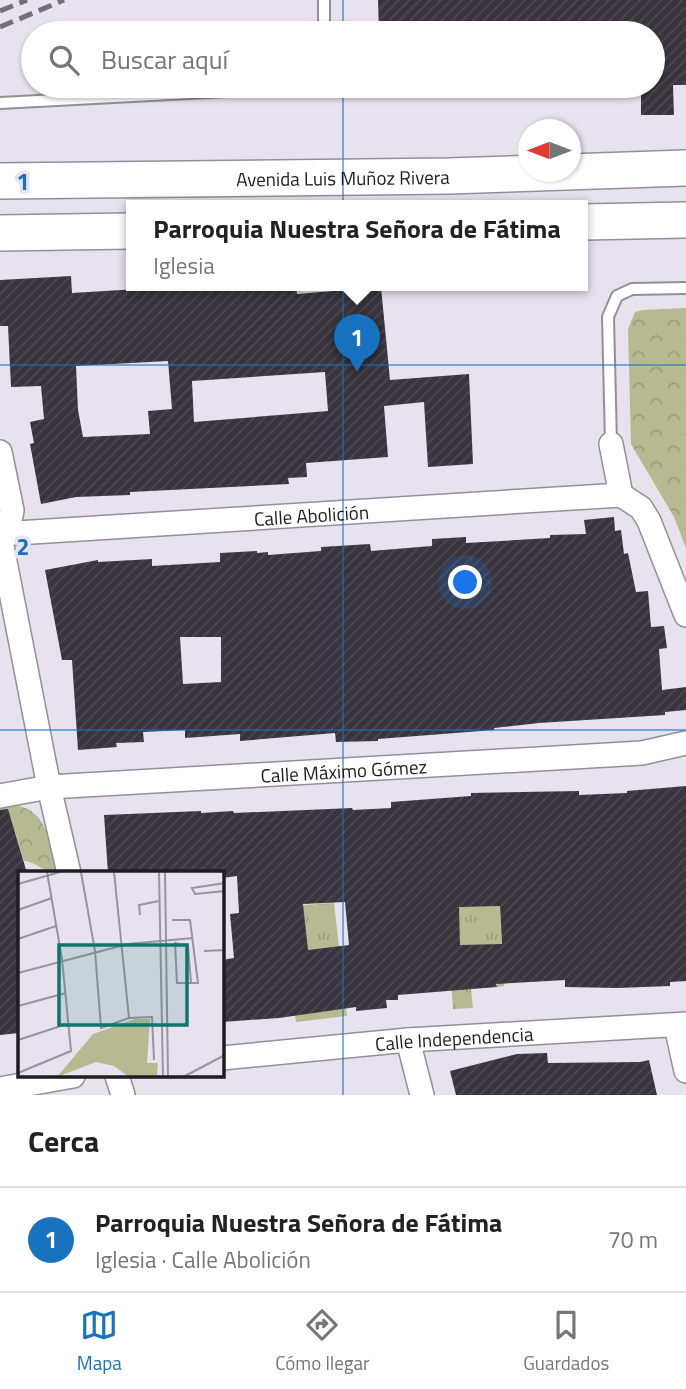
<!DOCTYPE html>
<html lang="es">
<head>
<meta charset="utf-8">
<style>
	:root { --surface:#fff; --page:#f2f2f2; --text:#222; --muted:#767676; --line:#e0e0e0; --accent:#1773bf }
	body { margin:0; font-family:"Titillium Web",sans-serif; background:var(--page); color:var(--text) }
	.compass { position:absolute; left:518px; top:119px; width:63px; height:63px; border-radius:50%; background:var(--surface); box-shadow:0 2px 5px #0004; rotate:270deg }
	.you { position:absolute; left:466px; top:583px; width:24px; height:24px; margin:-18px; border:5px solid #fff; border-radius:50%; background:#1a73e8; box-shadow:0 0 0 10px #1a73e833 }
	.badge { display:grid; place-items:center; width:46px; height:46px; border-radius:50%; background:var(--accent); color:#fff; font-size:23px; font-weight:700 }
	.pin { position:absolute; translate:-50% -58px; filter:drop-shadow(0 2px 4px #0008) }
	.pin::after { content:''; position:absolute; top:37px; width:24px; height:21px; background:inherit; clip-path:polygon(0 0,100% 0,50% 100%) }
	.popup { position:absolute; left:126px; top:200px; width:462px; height:91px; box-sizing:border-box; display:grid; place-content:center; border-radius:0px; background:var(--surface); filter:drop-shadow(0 2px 5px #0005); font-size:23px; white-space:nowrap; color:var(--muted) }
	.popup b { font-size:26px; color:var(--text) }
	.popup::after { content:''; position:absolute; left:50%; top:100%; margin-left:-14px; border:14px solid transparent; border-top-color:var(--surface) }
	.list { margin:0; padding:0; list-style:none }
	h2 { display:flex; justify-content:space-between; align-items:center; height:91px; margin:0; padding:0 28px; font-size:30px }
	h2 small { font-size:23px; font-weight:400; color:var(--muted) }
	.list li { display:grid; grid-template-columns:46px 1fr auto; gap:21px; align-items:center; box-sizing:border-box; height:105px; padding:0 28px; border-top:2px solid var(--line) }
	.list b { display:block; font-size:26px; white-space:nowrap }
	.list p { margin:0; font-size:23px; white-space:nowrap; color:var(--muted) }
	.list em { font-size:23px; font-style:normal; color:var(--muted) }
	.icon { flex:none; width:38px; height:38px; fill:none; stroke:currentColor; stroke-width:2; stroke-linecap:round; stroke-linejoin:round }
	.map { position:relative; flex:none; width:686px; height:1095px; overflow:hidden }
	.search { position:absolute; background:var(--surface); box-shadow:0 2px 5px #0004; left:21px; right:21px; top:21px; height:77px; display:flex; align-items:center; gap:18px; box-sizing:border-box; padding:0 24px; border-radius:38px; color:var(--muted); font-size:26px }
	.sheet { height:196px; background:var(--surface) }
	nav { display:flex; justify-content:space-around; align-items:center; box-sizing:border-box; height:98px; border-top:2px solid var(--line); background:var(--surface); font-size:19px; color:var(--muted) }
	nav a { display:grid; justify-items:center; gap:4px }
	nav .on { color:var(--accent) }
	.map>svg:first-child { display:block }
	.grass { fill:url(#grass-tufts) }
	.forest { fill:url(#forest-crowns) }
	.building { fill:url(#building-hatch); fill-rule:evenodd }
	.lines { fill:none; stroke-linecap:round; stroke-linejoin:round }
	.lane-casing { stroke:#948e9a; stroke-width:14 }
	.street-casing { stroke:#948e9a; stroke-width:26 }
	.primary-casing { stroke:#948e9a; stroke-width:38 }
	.lane { stroke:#fff; stroke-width:10 }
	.street { stroke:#fff; stroke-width:23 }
	.primary { stroke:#fff; stroke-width:35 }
	.rail { stroke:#737077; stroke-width:5; stroke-dasharray:14 7; stroke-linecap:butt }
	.grid { fill:none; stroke:#1773bf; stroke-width:2; stroke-opacity:0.55 }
	.labels { text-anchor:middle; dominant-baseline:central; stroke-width:7; stroke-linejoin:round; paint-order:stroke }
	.street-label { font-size:19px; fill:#1f1d21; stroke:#e8e2ef }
	.inset-road { fill:none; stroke:#98939d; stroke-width:2 }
	.view { fill:#0f766e; fill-opacity:0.15; stroke:#0f766e; stroke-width:3.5 }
	.inset-edge { fill:none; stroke:#1f1d21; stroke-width:3.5 }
	.grid-label { font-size:23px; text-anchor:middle; font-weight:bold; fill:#1773bf; stroke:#e8e2ef; stroke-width:7; stroke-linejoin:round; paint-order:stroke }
</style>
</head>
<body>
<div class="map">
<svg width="686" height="1095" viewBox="0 0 686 1095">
	<defs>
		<pattern id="grass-tufts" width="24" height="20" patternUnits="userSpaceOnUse" patternTransform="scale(1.75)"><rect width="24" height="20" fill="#b5ba91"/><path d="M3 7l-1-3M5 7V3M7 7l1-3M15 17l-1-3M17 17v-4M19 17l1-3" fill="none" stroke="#9b9f7d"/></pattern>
		<pattern id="forest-crowns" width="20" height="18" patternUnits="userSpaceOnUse" patternTransform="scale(1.75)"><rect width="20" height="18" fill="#b5ba91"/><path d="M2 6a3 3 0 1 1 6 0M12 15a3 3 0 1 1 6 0" fill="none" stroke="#9b9f7d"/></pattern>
		<pattern id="building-hatch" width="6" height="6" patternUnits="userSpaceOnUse" patternTransform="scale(1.75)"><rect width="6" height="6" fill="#39343d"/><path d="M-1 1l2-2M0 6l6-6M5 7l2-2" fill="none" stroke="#4d4850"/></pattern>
	</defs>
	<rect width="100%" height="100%" fill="#e8e2ef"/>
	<!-- grass -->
	<g class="grass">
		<polygon points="499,893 504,986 497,987 495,946 471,989 473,1008 453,1009 447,919 459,907"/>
		<polygon points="334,903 347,1016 296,1022 284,932 305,925 303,905"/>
	</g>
	<!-- forest -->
	<g class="forest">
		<polygon points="686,308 686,548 674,517 631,444 628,329 635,312 643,310"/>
		<path d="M9,805C47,805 51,844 57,873C44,873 35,861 24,861L11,819L0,821V808Z"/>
	</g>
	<!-- building -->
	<g class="building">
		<polygon points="378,0 686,0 686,85 673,85 674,115 641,115 641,86 653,86 653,33 379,33"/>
		<path d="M71,276L72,293L186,286H296L297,294L381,287L390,380L469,374L473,464L428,467L424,402L384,406L388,457L306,463L307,477L288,478L289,484L130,492V495L76,497L41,504L30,444L34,443L30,422L44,419L41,386L11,387L8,326H0V280ZM168,361L172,409L148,411L150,434L83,437L78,410L76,366ZM325,372L328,411L194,422L192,381Z"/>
		<path d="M614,517L615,531L621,530L624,554L628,553L636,592L648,591L651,627L664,626L667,648L659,649L662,690L686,687V710L665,712V715L539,723L494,728V730L378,739V741L336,742L335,733L240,741V734L185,738V730L143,732L144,742L116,743L117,747L78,750L72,660H62L45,570L98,560V562L152,559V566L220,562V553L257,551V553L268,552V555L321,551V547L370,544L371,551L432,546V539L466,537V543L550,538V535L586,534L584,520ZM180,637H221V682L183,684Z"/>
		<path d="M686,786V981L670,982V986L618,988L565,987V980L496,984L497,987L398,995V1000H386L387,1008L356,1011V1007L279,1018L222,1022V960L234,958L230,914L239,913L237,876L222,878V873H108L104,815L201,811V813L233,811L234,813L352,808L353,810L391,808V802L471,796V793L579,791V795L627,793V791ZM345,902L349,945L308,950L303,904ZM500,906L502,944L460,945L459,907Z"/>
		<polygon points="8,809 27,873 19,873 19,1033 0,1035 0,810"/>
		<polygon points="547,1053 548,1063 640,1062 649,1060 657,1095 456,1095 450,1071 517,1054"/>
	</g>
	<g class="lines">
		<!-- lane casing -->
		<g class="lane-casing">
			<g id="lane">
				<polyline points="324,0 324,33"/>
				<polyline points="0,103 324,86"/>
				<polyline points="611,444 608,317 617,296 632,289 686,288"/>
			</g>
		</g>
		<!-- street casing -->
		<g class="street-casing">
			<g id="street">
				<polyline points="611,444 621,495 641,508 649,521 686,615"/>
				<polyline points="0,452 12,510 11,516 0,534"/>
				<path id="s1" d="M0,534L621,495"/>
				<polyline points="0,536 49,787 69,873"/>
				<path id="s2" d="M0,796L49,787L642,753L686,743"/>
				<polyline points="676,1026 686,1071"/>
				<polyline points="408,1040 422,1095"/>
				<path id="s3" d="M222,1058L408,1040L686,1024"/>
				<polyline points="117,1076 123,1095"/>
				<polyline points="0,1089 73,1076"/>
			</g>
		</g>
		<!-- primary casing -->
		<g class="primary-casing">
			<g id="primary">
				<path id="s4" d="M0,181L449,176L686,168"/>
				<polyline points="583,222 686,220"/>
				<polyline points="0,233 131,231"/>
			</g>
		</g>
		<!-- lane -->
		<use href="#lane" class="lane"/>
		<!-- street -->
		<use href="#street" class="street"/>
		<!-- primary -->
		<use href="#primary" class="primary"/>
		<!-- rail -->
		<g class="rail">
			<polyline points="0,11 27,0"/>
			<polyline points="0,27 64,0"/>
		</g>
	</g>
	<!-- grid -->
	<path class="grid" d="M343,0V33M343,86V1095M0,365H686M0,730H686"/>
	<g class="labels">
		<!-- street labels -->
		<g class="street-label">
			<text stroke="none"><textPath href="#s4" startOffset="343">Avenida Luis Muñoz Rivera</textPath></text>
			<text stroke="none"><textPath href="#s1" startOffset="312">Calle Abolición</textPath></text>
			<text stroke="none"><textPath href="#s2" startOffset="345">Calle Máximo Gómez</textPath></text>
			<text stroke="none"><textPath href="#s3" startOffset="233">Calle Independencia</textPath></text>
		</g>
	</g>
	<!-- overview -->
	<g transform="translate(18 871)">
		<rect width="206" height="206" fill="#e8e2ef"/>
		<path d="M117,148H132L129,192H140L139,206H111L96,195L78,191L39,206L75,163Z" fill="#b5ba91"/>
		<path class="inset-road" d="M63,1L77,80L83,157L111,147L134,146L136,189M96,1L111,147M141,1L145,206M147,1L150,206M207,12L174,17L177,23L207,20M0,13L42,1M0,39L34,27M122,44L121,34L141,30M154,49H172L180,112H159L157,72L170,75L173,112M0,68L38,55M186,80L207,79M0,102L110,73L175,67M0,135L48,122M0,169L49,153M0,202L53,180L44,88L29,1M165,206L207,184"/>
		<path class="view" d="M41,74H169V154H41Z"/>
		<rect width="206" height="206" class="inset-edge"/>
	</g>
	<g class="grid-label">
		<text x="23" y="190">1</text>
		<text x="23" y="555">2</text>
	</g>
</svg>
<svg class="compass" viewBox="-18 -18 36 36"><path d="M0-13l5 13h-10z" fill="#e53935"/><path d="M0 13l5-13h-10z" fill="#767676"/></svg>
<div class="you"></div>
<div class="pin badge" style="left:357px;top:372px">1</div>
<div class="popup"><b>Parroquia Nuestra Señora de Fátima</b>Iglesia</div>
<div class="search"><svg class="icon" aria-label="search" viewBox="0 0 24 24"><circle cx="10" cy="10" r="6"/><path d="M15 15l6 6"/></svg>Buscar aquí</div>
</div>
<section class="sheet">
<h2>Cerca<small></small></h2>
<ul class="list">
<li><span class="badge">1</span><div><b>Parroquia Nuestra Señora de Fátima</b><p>Iglesia · Calle Abolición</p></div><em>70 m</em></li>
</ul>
</section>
<nav>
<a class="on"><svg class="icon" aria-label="map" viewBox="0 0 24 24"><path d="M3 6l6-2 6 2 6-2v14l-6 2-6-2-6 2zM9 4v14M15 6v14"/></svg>Mapa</a>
<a><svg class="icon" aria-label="directions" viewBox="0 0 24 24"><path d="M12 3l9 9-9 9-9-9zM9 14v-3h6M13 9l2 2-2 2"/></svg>Cómo llegar</a>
<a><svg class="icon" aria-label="saved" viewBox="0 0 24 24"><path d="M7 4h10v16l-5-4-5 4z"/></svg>Guardados</a>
</nav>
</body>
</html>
